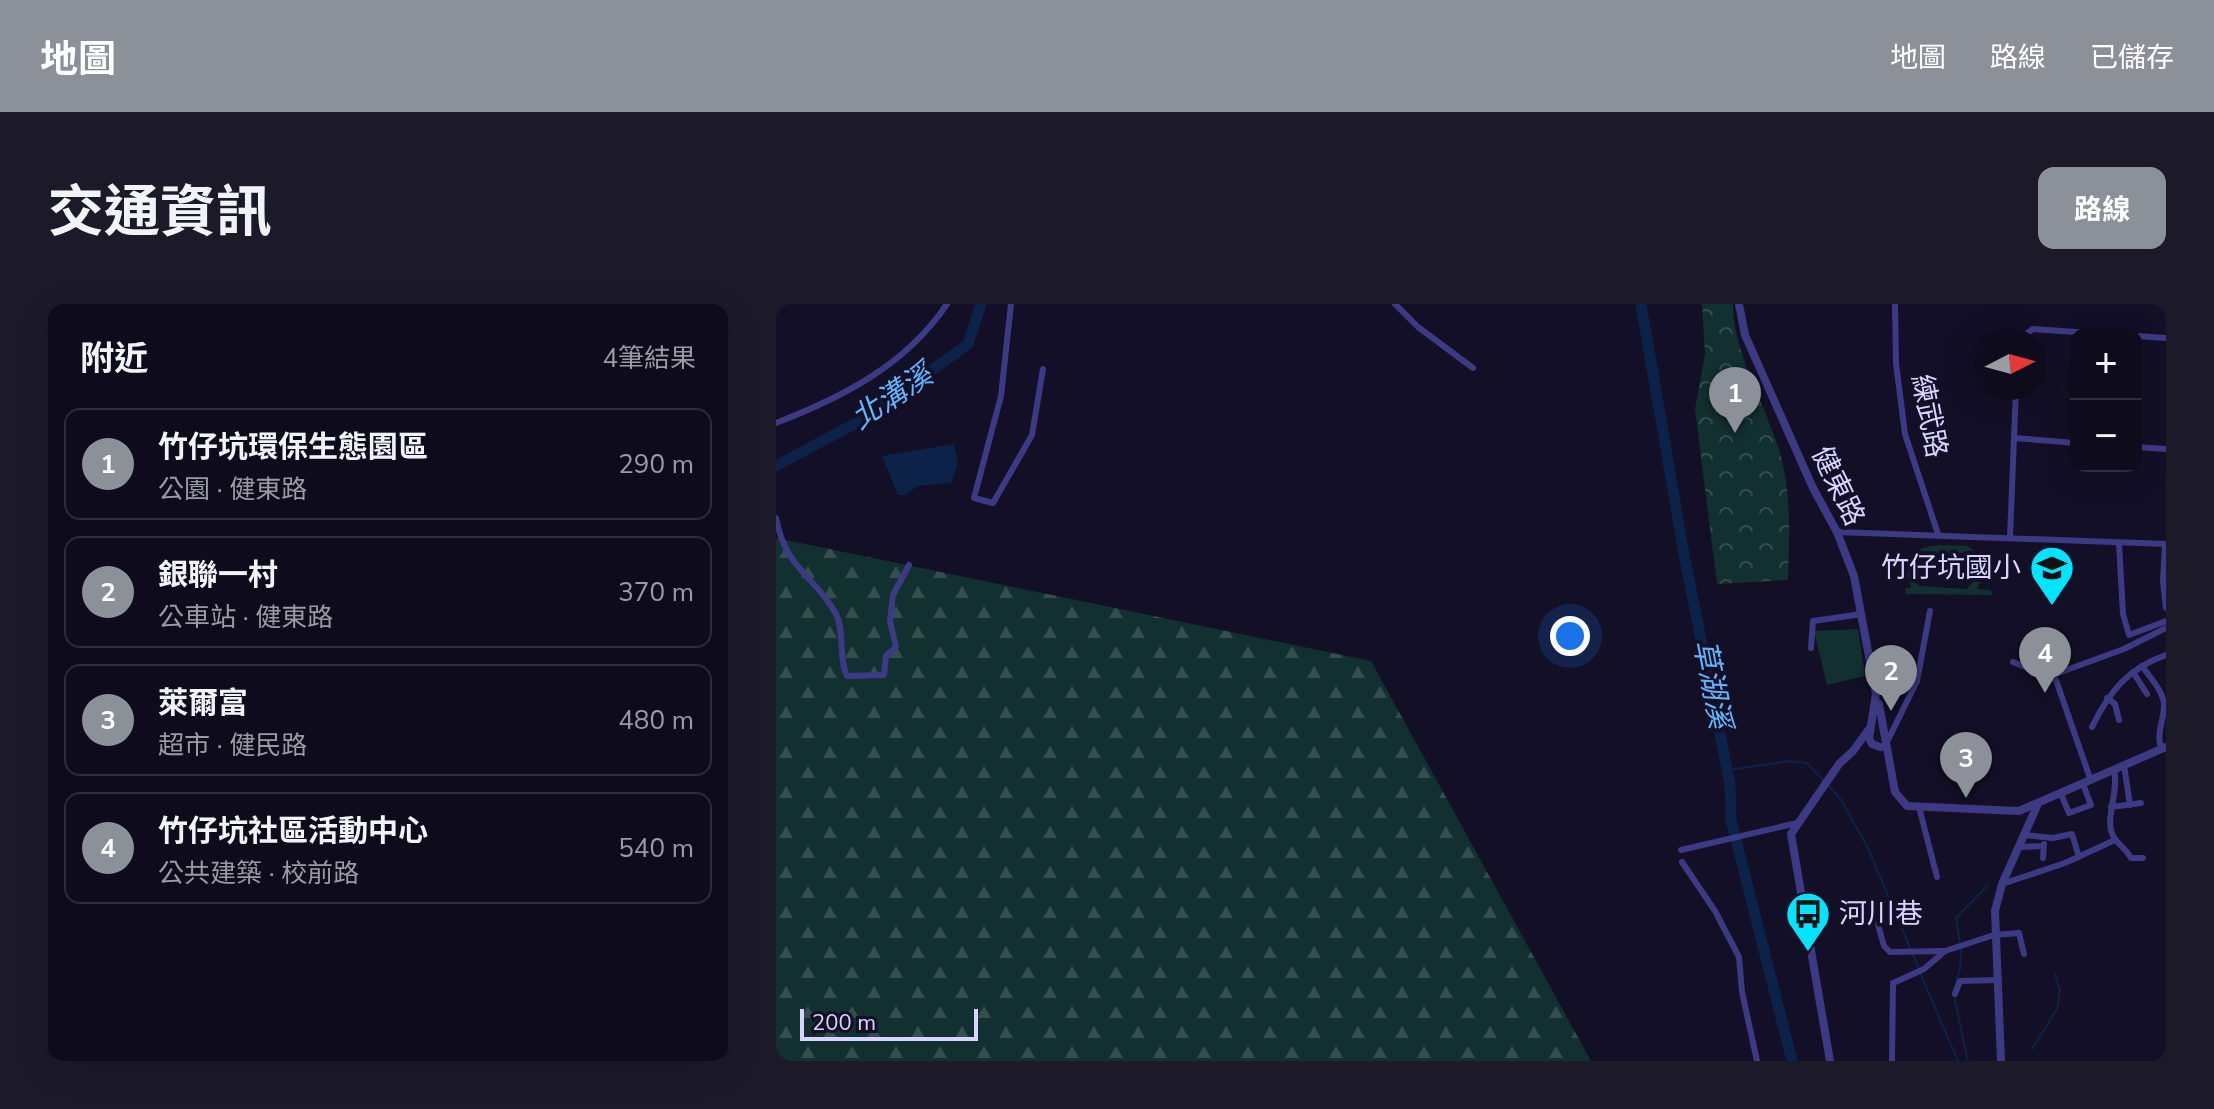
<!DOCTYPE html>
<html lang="zh-TW">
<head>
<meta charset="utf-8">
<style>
	:root { --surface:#0e0b1c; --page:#1c1929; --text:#f1f3f6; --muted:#9b9ba3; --line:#2e2b3b; --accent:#8c9099 }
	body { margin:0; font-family:"Nunito Sans","Noto Sans TC",sans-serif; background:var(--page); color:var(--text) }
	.controls { position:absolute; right:24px; top:24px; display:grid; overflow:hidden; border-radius:16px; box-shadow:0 8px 32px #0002 }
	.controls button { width:72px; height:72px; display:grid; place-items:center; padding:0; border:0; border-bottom:2px solid var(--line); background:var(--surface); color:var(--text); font:40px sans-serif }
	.compass { position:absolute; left:1198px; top:24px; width:72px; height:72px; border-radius:50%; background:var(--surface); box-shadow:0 8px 32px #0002; rotate:84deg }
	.scale { position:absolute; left:24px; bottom:20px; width:178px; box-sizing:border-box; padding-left:8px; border:4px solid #d9d4ff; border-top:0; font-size:22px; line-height:28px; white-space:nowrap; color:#d9d4ff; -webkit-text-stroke:6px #130f26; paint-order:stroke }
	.you { position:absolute; left:794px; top:332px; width:28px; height:28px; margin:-20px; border:6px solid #fff; border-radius:50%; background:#1a73e8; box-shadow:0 0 0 12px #1a73e833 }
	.badge { display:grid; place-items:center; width:52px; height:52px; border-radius:50%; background:var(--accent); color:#fff; font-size:26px; font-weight:700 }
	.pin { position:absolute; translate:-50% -66px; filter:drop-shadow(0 2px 4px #0008) }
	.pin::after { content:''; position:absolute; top:42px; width:28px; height:24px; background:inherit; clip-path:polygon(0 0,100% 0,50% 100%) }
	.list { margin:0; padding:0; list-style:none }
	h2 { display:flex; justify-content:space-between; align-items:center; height:104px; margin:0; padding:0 32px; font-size:34px }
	h2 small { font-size:26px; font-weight:400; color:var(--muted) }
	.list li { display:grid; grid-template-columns:52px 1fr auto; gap:24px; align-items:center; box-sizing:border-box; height:112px; margin:0 16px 16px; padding:0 16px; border:2px solid var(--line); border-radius:16px }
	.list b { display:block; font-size:30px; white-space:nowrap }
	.list p { margin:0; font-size:26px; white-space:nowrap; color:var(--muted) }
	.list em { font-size:26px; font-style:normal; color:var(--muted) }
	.map { position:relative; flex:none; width:1390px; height:757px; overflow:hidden; border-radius:16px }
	header { display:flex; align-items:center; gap:48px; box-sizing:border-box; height:112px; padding:0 40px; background:var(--accent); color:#fff }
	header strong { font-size:38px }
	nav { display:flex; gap:44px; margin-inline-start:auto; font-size:28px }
	.intro { display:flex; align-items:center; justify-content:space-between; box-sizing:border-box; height:192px; padding:0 48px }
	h1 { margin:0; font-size:56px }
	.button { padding:20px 36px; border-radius:16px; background:var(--accent); color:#fff; font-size:28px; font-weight:700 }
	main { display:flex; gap:48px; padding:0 48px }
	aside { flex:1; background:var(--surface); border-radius:16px; box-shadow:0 8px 32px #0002 }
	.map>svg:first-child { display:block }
	.grass { fill:#12302f; fill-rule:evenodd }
	.forest { fill:url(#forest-firs) }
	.park { fill:url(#park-crowns) }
	.water { fill:#0c2248 }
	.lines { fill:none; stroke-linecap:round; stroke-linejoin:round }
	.stream { stroke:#0c2248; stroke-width:2 }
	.river { stroke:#0c2248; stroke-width:11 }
	.minor { stroke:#3d3a85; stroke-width:6 }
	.tertiary { stroke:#3d3a85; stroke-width:8 }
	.labels { text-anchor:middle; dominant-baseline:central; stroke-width:8; stroke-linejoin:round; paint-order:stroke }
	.street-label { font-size:28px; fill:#d9d4ff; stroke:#130f26 }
	.poi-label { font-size:28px; fill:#d9d4ff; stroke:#130f26; text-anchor:end }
	.water-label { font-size:30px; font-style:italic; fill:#62b6ff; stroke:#130f26 }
</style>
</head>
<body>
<header>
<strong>地圖</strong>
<nav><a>地圖</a><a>路線</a><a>已儲存</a></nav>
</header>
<div class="intro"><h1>交通資訊</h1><a class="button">路線</a></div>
<main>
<aside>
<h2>附近<small>4筆結果</small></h2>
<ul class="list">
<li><span class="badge">1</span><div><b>竹仔坑環保生態園區</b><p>公園 · 健東路</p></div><em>290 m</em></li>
<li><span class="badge">2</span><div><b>銀聯一村</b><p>公車站 · 健東路</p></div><em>370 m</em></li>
<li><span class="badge">3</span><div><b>萊爾富</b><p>超市 · 健民路</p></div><em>480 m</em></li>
<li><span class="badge">4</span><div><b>竹仔坑社區活動中心</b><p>公共建築 · 校前路</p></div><em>540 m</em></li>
</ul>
</aside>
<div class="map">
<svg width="1390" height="757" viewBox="0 0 1390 757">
	<defs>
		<pattern id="forest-firs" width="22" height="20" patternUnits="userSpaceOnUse" patternTransform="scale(2)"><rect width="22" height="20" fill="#12302f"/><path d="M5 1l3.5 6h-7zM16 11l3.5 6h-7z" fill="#344d4e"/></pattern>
		<pattern id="park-crowns" width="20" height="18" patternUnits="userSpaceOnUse" patternTransform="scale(2)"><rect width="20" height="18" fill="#12302f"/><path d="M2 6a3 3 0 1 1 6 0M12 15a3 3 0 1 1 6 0" fill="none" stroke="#344d4e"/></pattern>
	</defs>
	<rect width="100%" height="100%" fill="#130f26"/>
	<!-- grass -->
	<g class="grass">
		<path d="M1192,242C1208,254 1211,269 1201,285L1215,286L1216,291L1130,290L1129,284H1135L1129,260C1140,236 1170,242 1192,242ZM1147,249H1190L1202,264L1199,276L1190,285L1143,282L1136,274L1134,261Z"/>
		<polygon points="1082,325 1089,372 1051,381 1038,327"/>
	</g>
	<!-- forest -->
	<polygon class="forest" points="0,234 595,357 815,757 0,757"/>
	<!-- park -->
	<path class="park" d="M926,0H957C957,52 992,103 1005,153C1016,194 1013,235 1012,276L941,280L919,105L929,50Z"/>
	<!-- water -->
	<polygon class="water" points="178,140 182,159 175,179 141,182 130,191 122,191 106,152"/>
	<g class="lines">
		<!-- stream -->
		<g class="stream">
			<polyline points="952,466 1014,457 1031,459 1048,477"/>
			<polyline points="1052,481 1065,496 1092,544 1143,665"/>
			<polyline points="1184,639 1180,614 1212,581"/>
			<polyline points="1185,645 1184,665 1177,688 1192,757"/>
			<polyline points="1145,671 1182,757"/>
			<polyline points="1256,745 1281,705 1284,686 1279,670"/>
		</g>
		<!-- river -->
		<g class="river">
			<polyline points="865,0 909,256 954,480 955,516 1016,757"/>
			<polyline points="0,162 93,112 192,40 205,0"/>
		</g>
		<!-- minor -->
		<g class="minor">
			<polyline points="235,0 225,92 198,194 217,199 256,131 267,65"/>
			<polyline points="619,0 642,23 697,64"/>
			<polyline points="1119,0 1120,59 1129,130 1162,230"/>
			<polyline points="1360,32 1390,34"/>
			<polyline points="1242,36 1257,25 1328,30"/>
			<path d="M0,119C67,93 130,61 171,0"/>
			<polyline points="1238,134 1300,139"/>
			<polyline points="1360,143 1390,145"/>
			<path d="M0,214C10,266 39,272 60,310C69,327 62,353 71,372L108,371L110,352L120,343L114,317L117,291L133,261"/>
			<polyline points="1061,228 1390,240"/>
			<polyline points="1234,233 1240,84"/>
			<polyline points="1343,239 1347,310 1353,331 1390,317"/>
			<polyline points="1389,240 1387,277 1390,304"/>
			<polyline points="1035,344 1037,317 1086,310"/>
			<polyline points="1237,358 1280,376 1315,477"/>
			<path d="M1366,362C1373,372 1388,388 1388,401C1388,418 1380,427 1385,445"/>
			<polyline points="1357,368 1371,390"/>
			<polyline points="1274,372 1348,345 1390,324"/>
			<polyline points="1331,394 1339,400 1343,416"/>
			<path d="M1316,423C1333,388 1352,364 1390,351"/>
			<polyline points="1111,438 1141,377 1154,307"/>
			<polyline points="1348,461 1354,501"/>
			<path d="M1338,467C1344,488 1326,518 1339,535C1344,542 1350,545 1355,554H1367"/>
			<polyline points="1285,490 1293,509 1315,501 1307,480"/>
			<polyline points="1143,503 1161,573"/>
			<polyline points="1335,503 1365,499"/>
			<polyline points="1249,531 1277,534 1296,530 1303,553"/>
			<polyline points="1243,543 1267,542"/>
			<polyline points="905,546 1021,519"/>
			<polyline points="1267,554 1268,540"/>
			<polyline points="906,558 939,607 963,653 966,688 981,757"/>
			<polyline points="1226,580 1289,559 1339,536"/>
			<polyline points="1099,610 1108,642 1114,648 1169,647"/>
			<polyline points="1179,690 1184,677 1220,676"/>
			<polyline points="1116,757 1117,679 1148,665 1169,647 1218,631 1243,629 1248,650"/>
		</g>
		<!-- tertiary -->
		<g class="tertiary">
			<polyline points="963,0 969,31 1037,184 1061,228 1078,272 1100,390 1093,434 1096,440 1104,443"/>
			<polyline points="1103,400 1119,488 1131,502 1243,507 1390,443"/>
			<polyline points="1054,757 1015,530 1063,460 1077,447 1093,425"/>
			<polyline points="1225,757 1219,607 1226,580 1261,502"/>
		</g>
	</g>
	<!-- icons -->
	<defs>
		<g id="school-pin" transform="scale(2.3)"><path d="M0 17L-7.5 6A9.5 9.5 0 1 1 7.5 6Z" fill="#00e5ff" stroke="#130f26"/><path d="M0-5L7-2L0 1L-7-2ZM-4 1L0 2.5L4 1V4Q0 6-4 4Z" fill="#111"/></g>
		<g id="bus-pin" transform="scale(2.3)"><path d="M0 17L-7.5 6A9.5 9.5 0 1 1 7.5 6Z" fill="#00e5ff" stroke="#130f26"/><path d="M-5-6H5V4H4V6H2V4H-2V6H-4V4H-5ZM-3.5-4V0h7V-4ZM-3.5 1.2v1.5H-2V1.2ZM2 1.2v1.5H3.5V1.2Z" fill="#111"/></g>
	</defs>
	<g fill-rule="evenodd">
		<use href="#school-pin" x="1276" y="264"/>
		<use href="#bus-pin" x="1032" y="610"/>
	</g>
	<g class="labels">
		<!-- street labels -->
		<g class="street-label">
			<text transform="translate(1153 112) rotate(79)">練武路</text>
			<text transform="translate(1062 182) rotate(64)">健東路</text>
		</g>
		<!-- poi labels -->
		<g class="poi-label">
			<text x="1245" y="264">竹仔坑國小</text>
			<text x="1063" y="610" text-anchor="start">河川巷</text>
		</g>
		<!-- water labels -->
		<g class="water-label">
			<text transform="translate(116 93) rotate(-34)">北溝溪</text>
			<text transform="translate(936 380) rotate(79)">草湖溪</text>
		</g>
	</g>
</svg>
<div class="controls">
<button>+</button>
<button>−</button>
</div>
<svg class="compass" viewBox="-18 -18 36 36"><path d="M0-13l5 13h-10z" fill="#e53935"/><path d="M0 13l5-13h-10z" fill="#9b9ba3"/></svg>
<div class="scale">200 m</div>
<div class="you"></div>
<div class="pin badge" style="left:959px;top:129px">1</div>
<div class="pin badge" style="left:1115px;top:407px">2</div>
<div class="pin badge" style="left:1190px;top:494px">3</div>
<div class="pin badge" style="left:1269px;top:389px">4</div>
</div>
</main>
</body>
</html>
